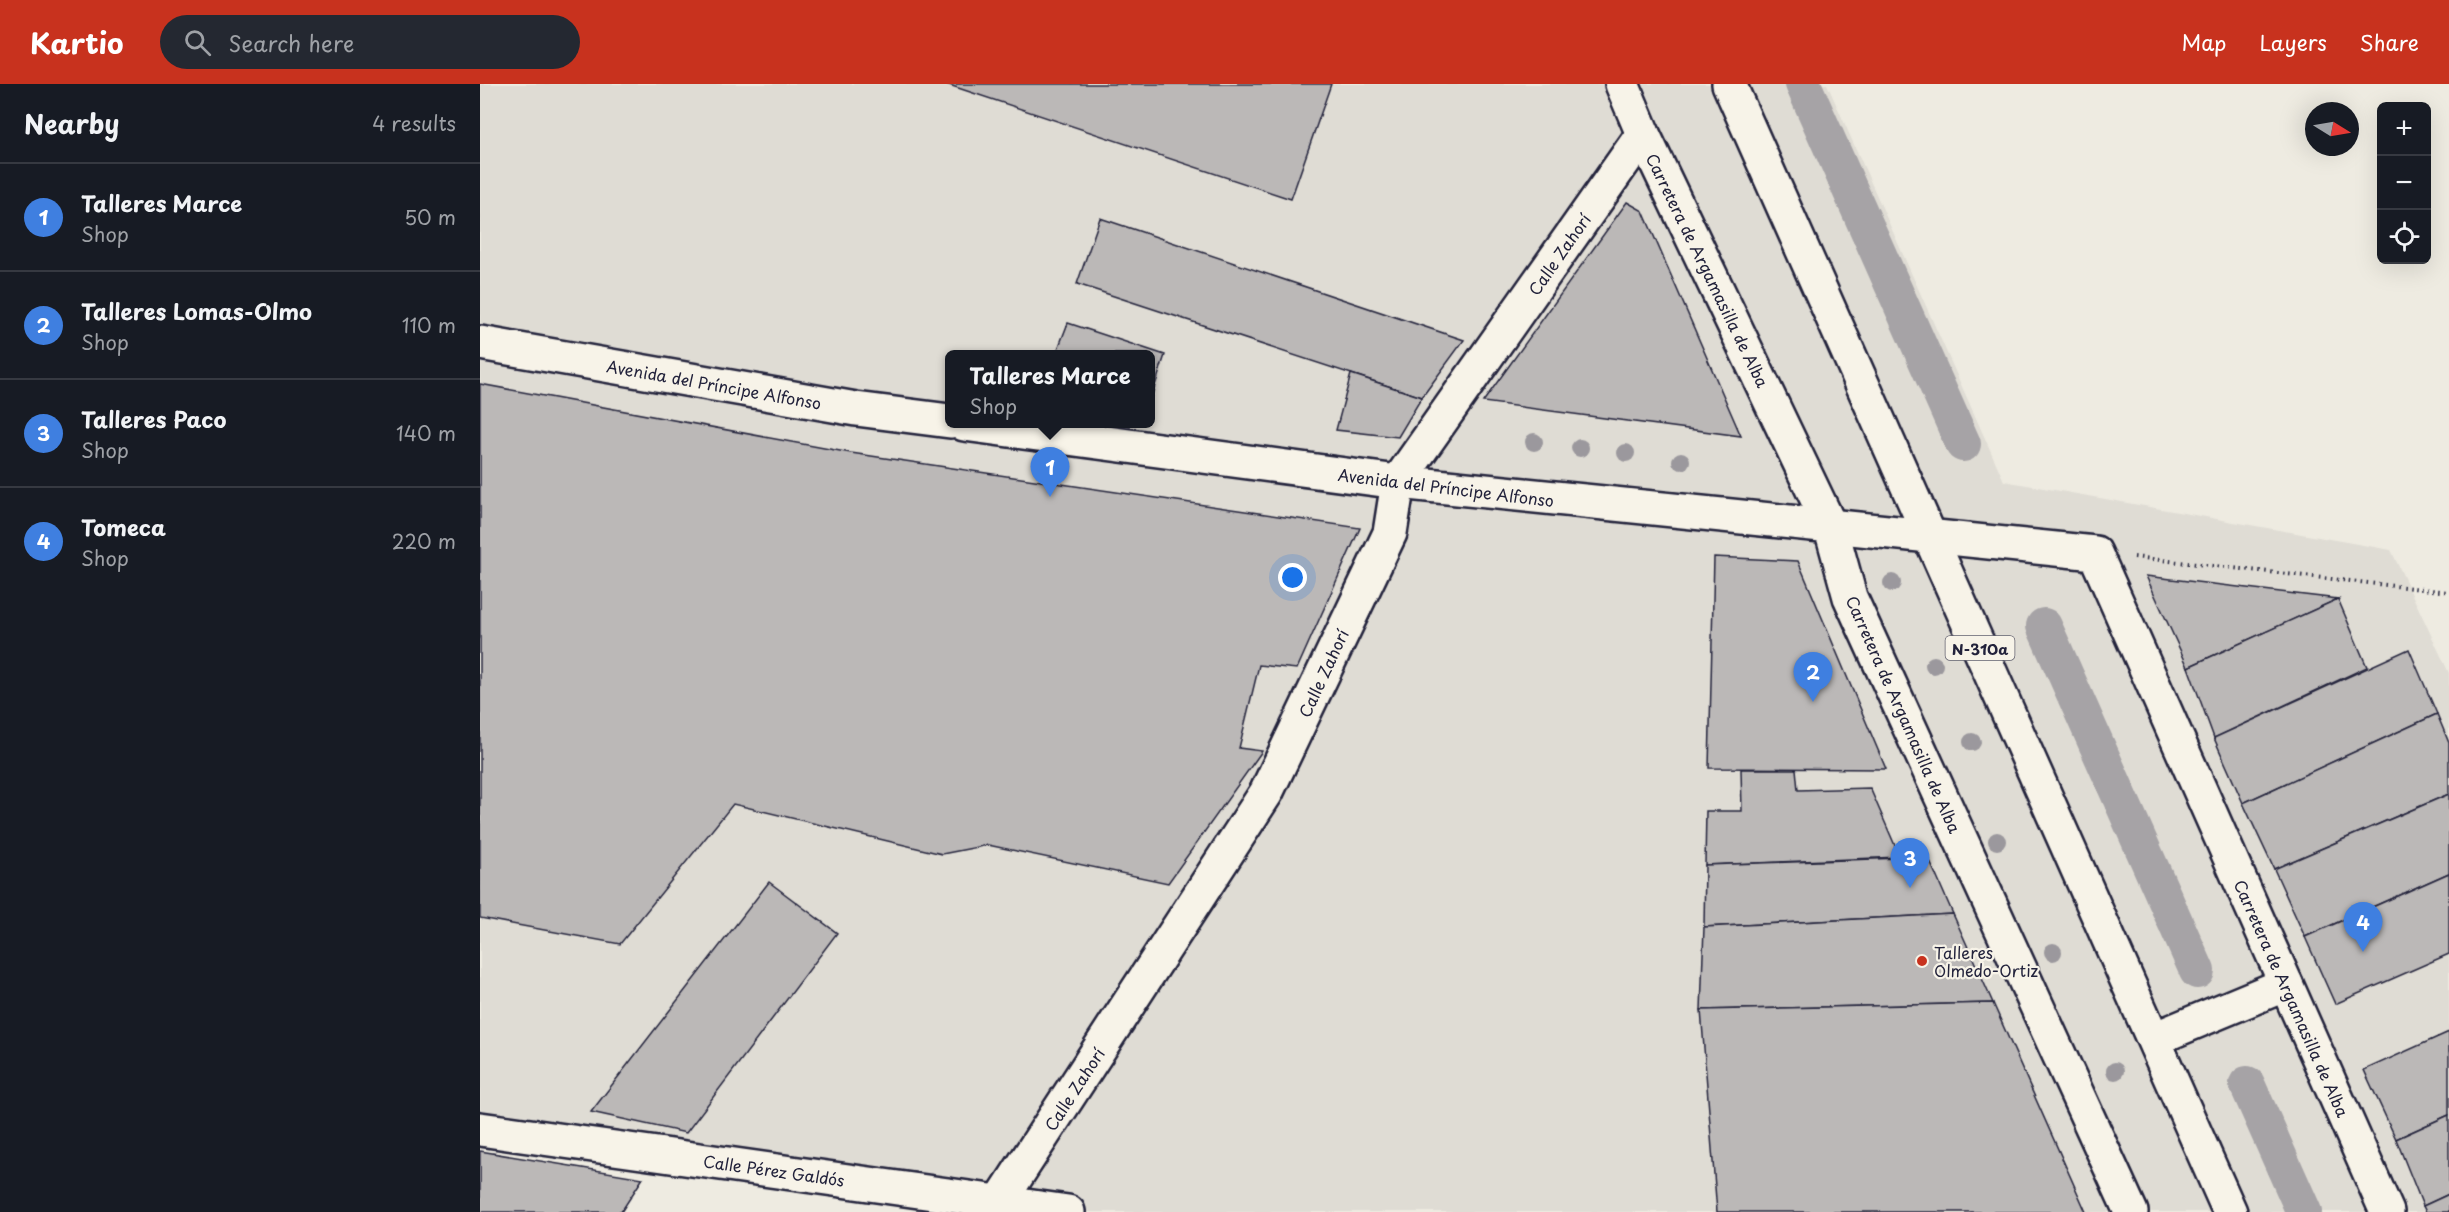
<!DOCTYPE html>
<html lang="en">
<head>
<meta charset="utf-8">
<style>
	:root { --surface:#171b24; --page:#242831; --text:#f1f3f6; --muted:#9ea1a6; --line:#363941; --accent:#c8321e }
	body { margin:0; font-family:"Playpen Sans",sans-serif; background:var(--page); color:var(--text) }
	.controls { position:absolute; right:18px; top:18px; display:grid; overflow:hidden; border-radius:9px; box-shadow:0 6px 24px #0002 }
	.controls button { width:54px; height:54px; display:grid; place-items:center; padding:0; border:0; border-bottom:2px solid var(--line); background:var(--surface); color:var(--text); font:30px sans-serif }
	.compass { position:absolute; left:1825px; top:18px; width:54px; height:54px; border-radius:50%; background:var(--surface); box-shadow:0 6px 24px #0002; rotate:101deg }
	.you { position:absolute; left:813px; top:494px; width:21px; height:21px; margin:-15px; border:4px solid #fff; border-radius:50%; background:#1a73e8; box-shadow:0 0 0 9px #1a73e833 }
	.badge { display:grid; place-items:center; width:39px; height:39px; border-radius:50%; background:var(--accent); color:#fff; font-size:20px; font-weight:700 }
	.pin { position:absolute; translate:-50% -50px; filter:drop-shadow(0 2px 3px #0008) }
	.pin::after { content:''; position:absolute; top:32px; width:21px; height:18px; background:inherit; clip-path:polygon(0 0,100% 0,50% 100%) }
	.popup { position:absolute; left:465px; top:266px; width:210px; height:78px; box-sizing:border-box; display:grid; place-content:center; border-radius:9px; background:var(--surface); filter:drop-shadow(0 2px 4px #0005); font-size:20px; white-space:nowrap; color:var(--muted) }
	.popup b { font-size:22px; color:var(--text) }
	.popup::after { content:''; position:absolute; left:50%; top:100%; margin-left:-12px; border:12px solid transparent; border-top-color:var(--surface) }
	.list { margin:0; padding:0; list-style:none }
	h2 { display:flex; justify-content:space-between; align-items:center; height:78px; margin:0; padding:0 24px; font-size:26px }
	h2 small { font-size:20px; font-weight:400; color:var(--muted) }
	.list li { display:grid; grid-template-columns:39px 1fr auto; gap:18px; align-items:center; box-sizing:border-box; height:108px; padding:0 24px; border-top:2px solid var(--line) }
	.list b { display:block; font-size:22px; white-space:nowrap }
	.list p { margin:0; font-size:20px; white-space:nowrap; color:var(--muted) }
	.list em { font-size:20px; font-style:normal; color:var(--muted) }
	.icon { flex:none; width:33px; height:33px; fill:none; stroke:currentColor; stroke-width:2; stroke-linecap:round; stroke-linejoin:round }
	.map { position:relative; flex:none; width:1969px; height:1128px; overflow:hidden }
	header { display:flex; align-items:center; gap:36px; box-sizing:border-box; height:84px; padding:0 30px; background:var(--accent); color:#fff }
	header strong { font-size:28px }
	nav { display:flex; gap:33px; margin-inline-start:auto; font-size:21px }
	.search { width:420px; height:54px; background:var(--page); display:flex; align-items:center; gap:15px; box-sizing:border-box; padding:0 21px; border-radius:33px; color:var(--muted); font-size:22px }
	main { display:flex }
	aside { flex:1; background:var(--surface) }
	.map>svg:first-child { display:block }
	.built { fill:#dfdcd4; fill-rule:evenodd }
	.lines { fill:none; stroke-linecap:round; stroke-linejoin:round }
	.canal { stroke:#a6a3a6; stroke-width:36 }
	.building { fill:#bbb8b7; stroke:#22223b; stroke-width:1.5 }
	.minor-casing { stroke:#22223b; stroke-width:38 }
	.highway-casing { stroke:#22223b; stroke-width:38 }
	.path { stroke:#22223b; stroke-width:4; stroke-dasharray:1.5 4.5; stroke-linecap:butt }
	.minor { stroke:#f7f3e8; stroke-width:33 }
	.highway { stroke:#f7f3e8; stroke-width:33 }
	.tree { fill:#9b989d }
	.poi-dot { fill:#c8321e; stroke:#f7f3e8; stroke-width:2 }
	.labels { text-anchor:middle; dominant-baseline:central; stroke-width:4.5; stroke-linejoin:round; paint-order:stroke }
	.shield { fill:#f7f3e8; stroke:#62616f; stroke-width:1.5 }
	.shield-label { font-size:15px; font-weight:bold; fill:#22223b }
	.street-label { font-size:16px; fill:#22223b; stroke:#f7f3e8 }
	.poi-label { font-size:16px; fill:#22223b; stroke:#f7f3e8; text-anchor:start }
</style>
</head>
<body>
<header>
<strong>Kartio</strong>
<div class="search"><svg class="icon" aria-label="search" viewBox="0 0 24 24"><circle cx="10" cy="10" r="6"/><path d="M15 15l6 6"/></svg>Search here</div>
<nav><a>Map</a><a>Layers</a><a>Share</a></nav>
</header>
<main>
<aside>
<h2>Nearby<small>4 results</small></h2>
<ul class="list">
<li><span class="badge" style="background:#3f7fe0">1</span><div><b>Talleres Marce</b><p>Shop</p></div><em>50 m</em></li>
<li><span class="badge" style="background:#3f7fe0">2</span><div><b>Talleres Lomas-Olmo</b><p>Shop</p></div><em>110 m</em></li>
<li><span class="badge" style="background:#3f7fe0">3</span><div><b>Talleres Paco</b><p>Shop</p></div><em>140 m</em></li>
<li><span class="badge" style="background:#3f7fe0">4</span><div><b>Tomeca</b><p>Shop</p></div><em>220 m</em></li>
</ul>
</aside>
<div class="map">
<svg width="1969" height="1128" viewBox="0 0 1969 1128">
	<rect width="100%" height="100%" fill="#eeebe1"/>
	<filter id="ink" filterUnits="userSpaceOnUse"><feTurbulence type="fractalNoise" baseFrequency=".0167" numOctaves="2"/><feDisplacementMap in="SourceGraphic" scale="12" xChannelSelector="R" yChannelSelector="G"/><feConvolveMatrix kernelMatrix="1 2 1 2 8 2 1 2 1" color-interpolation-filters="sRGB"/></filter>
	<g filter="url(#ink)">
		<!-- built -->
		<path class="built" d="M0,0H1347L1524,397L1911,466L1969,589V1128H513L0,1042ZM470,270H670V340H470Z"/>
		<g class="lines">
			<!-- canal -->
			<g class="canal">
				<polyline points="1323,0 1483,360"/>
				<polyline points="1564,542 1717,887"/>
				<polyline points="1767,1000 1824,1128"/>
			</g>
		</g>
		<!-- building -->
		<g class="building">
			<polygon points="466,0 851,0 811,115"/>
			<polygon points="1147,118 1163,127 1261,352 1003,318"/>
			<polygon points="620,134 984,256 942,313 597,200"/>
			<polygon points="588,239 685,271 670,317 670,270 576,270"/>
			<polygon points="871,290 942,313 918,353 856,346"/>
			<polygon points="0,300 371,369 880,444 817,585 779,581 759,664 782,667 688,799 508,761 462,770 253,720 140,860 0,834"/>
			<polygon points="1234,473 1318,477 1406,685 1229,684"/>
			<polygon points="1666,492 1858,515 1708,583"/>
			<polygon points="1858,515 1887,583 1734,654 1708,583"/>
			<polygon points="1929,565 1957,630 1763,719 1734,654"/>
			<polygon points="1957,630 1969,659 1969,710 1794,785 1763,719"/>
			<polygon points="1261,685 1316,685 1318,706 1390,704 1420,773 1225,781 1226,727 1262,727"/>
			<polygon points="1969,710 1969,789 1825,853 1794,785"/>
			<polygon points="1448,773 1473,830 1224,843 1225,781"/>
			<polygon points="1969,789 1969,870 1855,920 1825,853"/>
			<polygon points="289,798 357,849 206,1049 111,1028"/>
			<polygon points="1473,830 1513,919 1221,926 1224,843"/>
			<polygon points="1513,919 1606,1128 1237,1128 1221,926"/>
			<polygon points="1969,948 1969,1031 1916,1055 1884,986"/>
			<polygon points="1969,1031 1969,1110 1943,1122 1916,1055"/>
			<polygon points="0,1067 163,1094 141,1128 0,1128"/>
			<polygon points="1969,1110 1969,1128 1946,1128 1943,1122"/>
		</g>
		<g class="lines">
			<!-- minor casing -->
			<g class="minor-casing">
				<g id="minor">
					<polyline points="1142,0 1163,50 1351,444 1370,513 1651,1128"/>
					<polyline points="0,259 376,325 470,337"/>
					<polyline points="484,340 918,398 1615,469 1907,1128"/>
					<polyline points="1674,955 1806,900"/>
					<polyline points="0,1045 588,1128"/>
					<polyline points="513,1128 786,709 910,449 918,398 1163,50"/>
				</g>
			</g>
			<!-- highway casing -->
			<g class="highway-casing">
				<polyline id="highway" points="1249,0 1750,1128"/>
			</g>
			<!-- path -->
			<polyline class="path" points="1654,473 1969,508"/>
			<!-- minor -->
			<use href="#minor" class="minor"/>
			<!-- highway -->
			<use href="#highway" class="highway"/>
		</g>
		<!-- trees -->
		<g class="tree">
			<circle cx="1054" cy="358" r="9"/>
			<circle cx="1100" cy="364" r="9"/>
			<circle cx="1146" cy="369" r="9"/>
			<circle cx="1201" cy="377" r="9"/>
			<circle cx="1412" cy="499" r="9"/>
			<circle cx="1454" cy="581" r="9"/>
			<circle cx="1492" cy="658" r="9"/>
			<circle cx="1517" cy="757" r="9"/>
			<circle cx="1573" cy="868" r="9"/>
			<circle cx="1635" cy="987" r="9"/>
		</g>
	</g>
	<!-- markers -->
	<circle class="poi-dot" cx="1442" cy="877" r="6"/>
	<g class="labels">
		<!-- shield labels -->
		<rect class="shield" x="1465.5" y="552" width="69" height="24" rx="4.5"/>
		<g class="shield-label">
			<text x="1500" y="564">N-310a</text>
		</g>
		<!-- street labels -->
		<g class="street-label">
			<text transform="translate(1079 170) rotate(-55)">Calle Zahorí</text>
			<text transform="translate(1228 186) rotate(64)">Carretera de Argamasilla de Alba</text>
			<text transform="translate(234 300) rotate(10)">Avenida del Príncipe Alfonso</text>
			<text transform="translate(966 403) rotate(7)">Avenida del Príncipe Alfonso</text>
			<text transform="translate(843 589) rotate(-65)">Calle Zahorí</text>
			<text transform="translate(1424 630) rotate(66)">Carretera de Argamasilla de Alba</text>
			<text transform="translate(1812 914) rotate(66)">Carretera de Argamasilla de Alba</text>
			<text transform="translate(594 1005) rotate(-57)">Calle Zahorí</text>
			<text transform="translate(294 1086) rotate(8)">Calle Pérez Galdós</text>
		</g>
		<!-- poi labels -->
		<g class="poi-label">
			<text x="1454" y="868">Talleres<tspan x="1454" dy="18">Olmedo-Ortiz</tspan></text>
		</g>
	</g>
</svg>
<div class="controls">
<button>+</button>
<button>−</button>
<button><svg class="icon" aria-label="locate" viewBox="0 0 24 24"><circle cx="12" cy="12" r="6"/><path d="M12 2v4M12 18v4M2 12h4M18 12h4"/></svg></button>
</div>
<svg class="compass" viewBox="-18 -18 36 36"><path d="M0-13l5 13h-10z" fill="#e53935"/><path d="M0 13l5-13h-10z" fill="#9ea1a6"/></svg>
<div class="you"></div>
<div class="pin badge" style="left:570px;top:413px;background:#3f7fe0">1</div>
<div class="popup"><b>Talleres Marce</b>Shop</div>
<div class="pin badge" style="left:1333px;top:618px;background:#3f7fe0">2</div>
<div class="pin badge" style="left:1430px;top:804px;background:#3f7fe0">3</div>
<div class="pin badge" style="left:1883px;top:868px;background:#3f7fe0">4</div>
</div>
</main>
</body>
</html>
